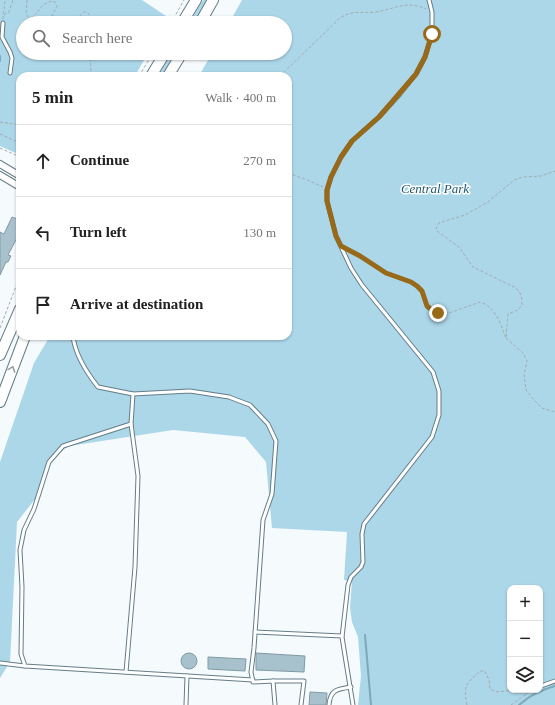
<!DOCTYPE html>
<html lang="en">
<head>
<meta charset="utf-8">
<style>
	:root { --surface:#fff; --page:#f2f2f2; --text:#222; --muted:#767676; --line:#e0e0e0 }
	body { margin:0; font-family:Georgia,serif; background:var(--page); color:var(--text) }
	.controls { position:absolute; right:12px; bottom:12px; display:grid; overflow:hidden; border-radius:8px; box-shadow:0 1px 3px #0004 }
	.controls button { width:36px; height:36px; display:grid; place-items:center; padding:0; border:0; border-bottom:1px solid var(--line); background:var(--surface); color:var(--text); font:20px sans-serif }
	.stop { position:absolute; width:12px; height:12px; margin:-9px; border:3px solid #976918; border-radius:50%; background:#fff }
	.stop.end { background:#976918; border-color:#fff; box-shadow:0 1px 4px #0008 }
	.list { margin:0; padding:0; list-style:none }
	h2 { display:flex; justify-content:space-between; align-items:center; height:52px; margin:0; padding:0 16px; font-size:17px }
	h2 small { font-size:13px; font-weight:400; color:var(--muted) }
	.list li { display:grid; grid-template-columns:26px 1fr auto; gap:12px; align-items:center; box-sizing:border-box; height:72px; padding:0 16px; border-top:1px solid var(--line) }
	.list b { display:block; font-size:15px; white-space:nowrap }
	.list em { font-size:13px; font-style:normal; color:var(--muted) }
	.icon { flex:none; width:22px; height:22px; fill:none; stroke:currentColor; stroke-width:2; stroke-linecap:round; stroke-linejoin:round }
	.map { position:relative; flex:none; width:555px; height:705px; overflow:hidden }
	.search { position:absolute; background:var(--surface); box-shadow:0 1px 3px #0004; left:16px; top:16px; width:276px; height:44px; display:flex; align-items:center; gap:10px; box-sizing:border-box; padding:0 14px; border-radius:22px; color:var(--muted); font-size:15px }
	.panel { position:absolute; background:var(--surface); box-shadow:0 1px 3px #0004; left:16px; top:72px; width:276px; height:268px; border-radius:12px }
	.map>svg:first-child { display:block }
	.green { fill:#acd7e9; fill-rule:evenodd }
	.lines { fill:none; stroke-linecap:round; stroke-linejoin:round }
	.stream { stroke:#7da8ba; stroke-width:2 }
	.building { fill:#a8c2cd; stroke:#819aa5 }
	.lane-casing { stroke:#647d87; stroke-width:5 }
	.street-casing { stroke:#647d87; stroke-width:8 }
	.primary-casing { stroke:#647d87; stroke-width:12 }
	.path { stroke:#a3abae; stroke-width:1; stroke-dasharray:3 2; stroke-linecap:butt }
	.lane { stroke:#fff; stroke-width:3 }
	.street { stroke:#fff; stroke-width:6 }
	.primary { stroke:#fff; stroke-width:10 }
	.oneway { stroke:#989ea0 }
	.route { stroke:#976918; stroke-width:5 }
	.labels { text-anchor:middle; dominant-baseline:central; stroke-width:3; stroke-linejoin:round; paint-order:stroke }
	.park-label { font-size:13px; font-style:italic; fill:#1e576b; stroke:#fff }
</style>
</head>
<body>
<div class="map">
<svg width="555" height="705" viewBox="0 0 555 705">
	<rect width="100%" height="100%" fill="#f5fafd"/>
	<!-- green -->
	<g class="green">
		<polygon points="0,0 142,0 169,18 166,23 23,23 23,53 148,53 135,76 20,76 20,155 0,146"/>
		<polygon points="203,0 208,0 194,23 189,23"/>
		<path d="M242,0H555V705H358L361,676L358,637L352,622L350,608L352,581L344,580L347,532L272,528L266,462L245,437L173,430L69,446L49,460L35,499L17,522L10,662L0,678V462L34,363L50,336H288V76H199L212,53H285V23H229ZM510,588H540V690H510Z"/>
		<polygon points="171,53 176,53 163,76 158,76"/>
	</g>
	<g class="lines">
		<!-- stream -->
		<g class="stream">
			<polyline points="0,56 0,61"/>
			<polyline points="365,635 371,705"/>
			<path d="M519,705C530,695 541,690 555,686"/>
		</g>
	</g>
	<!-- building -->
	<g class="building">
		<polygon points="12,217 20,220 20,237 18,236 8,255 11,256 8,262 6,262 0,275 0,232 4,234"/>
		<polygon points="256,653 305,656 304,672 256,670"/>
		<circle cx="189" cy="661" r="8"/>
		<polygon points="208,657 246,659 245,671 208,669"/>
		<polygon points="310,692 327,693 326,705 309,705"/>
	</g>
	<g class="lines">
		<!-- lane casing -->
		<g class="lane-casing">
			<g id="lane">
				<polyline points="3,23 2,37 10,52 12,58 10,73"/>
				<path d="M73,336C75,355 87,373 98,387L133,394L190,391L229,397L250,405L268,424L276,441L272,494L263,520L254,648L251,672L253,682L273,681L275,705"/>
				<polyline points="255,632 342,636"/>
				<polyline points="0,663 25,666 253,680"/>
				<polyline points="25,666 21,654 22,587 20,550 24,530 34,509 49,462 63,446 131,424"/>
				<polyline points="126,672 135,567 138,476 131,424 133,394"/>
				<polyline points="273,681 304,681 301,705"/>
				<polyline points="541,686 555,681"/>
				<polyline points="186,705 187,676"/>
				<path d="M329,705C330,690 337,689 351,687"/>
				<polyline points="353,705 342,637 348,585 351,577 361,567 363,562 362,534 364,524 432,437 439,415 439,391 433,372 362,285 351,268 336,236 327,201 327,190 331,177 341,157 352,141 379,117 399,95 416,74 425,57 432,34 432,12 429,0"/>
			</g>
		</g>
		<!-- street casing -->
		<g class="street-casing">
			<g id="street">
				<polyline points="0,164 20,176"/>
				<polyline points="0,175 20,187"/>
			</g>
		</g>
		<!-- primary casing -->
		<g class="primary-casing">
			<g id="primary">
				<polyline points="182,23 196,0"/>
				<polyline points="200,23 213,0"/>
				<polyline points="151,76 165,53"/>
				<polyline points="168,76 182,53"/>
				<polyline points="0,355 20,309"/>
				<polyline points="0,402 25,336"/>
			</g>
		</g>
		<!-- path -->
		<g class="path">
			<path d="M27,0L26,14L28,17L31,18C40,12 38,5 52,1L55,2L57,6L56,8L48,23"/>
			<polyline points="4,15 9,12 13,0"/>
			<polyline points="3,19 5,0"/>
			<polyline points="72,23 84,12 87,12 89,14 88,23"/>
			<polyline points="171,23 184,0"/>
			<polyline points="90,76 91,72 90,53"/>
			<polyline points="139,76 153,53"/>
			<path d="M280,76L340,18C354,9 362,14 376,12C387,10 397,6 407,5C414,5 420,6 426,9"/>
			<polyline points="0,122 20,125"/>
			<polyline points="0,134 20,143"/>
			<polyline points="0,148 20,157"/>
			<polyline points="288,173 310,181 323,187"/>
			<polyline points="349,250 386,273 411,282 417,286 422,291 427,306 433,311 438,313 449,313 480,302 487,305 493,311 499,320 506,338 508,314 518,310 522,305 522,300 520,293 516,288 473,267 459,247 437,231 436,228 439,223 465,215 472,211 488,202 514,180 523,177 541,176 555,171"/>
			<polyline points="0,328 20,276"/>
			<polyline points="506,338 523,353 527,361 524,375 526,390 534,400 542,408 555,412"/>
			<path d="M467,705C463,684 466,685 480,671H485L489,680L490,689L497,692L513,690L527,693"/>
			<polyline points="511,705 532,690"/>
		</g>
		<!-- lane -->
		<use href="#lane" class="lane"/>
		<!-- street -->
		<use href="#street" class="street"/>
		<!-- primary -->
		<use href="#primary" class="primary"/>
	</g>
	<!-- one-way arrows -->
	<defs><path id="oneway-chevron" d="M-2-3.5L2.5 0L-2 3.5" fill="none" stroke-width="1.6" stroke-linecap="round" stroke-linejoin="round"/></defs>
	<use class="oneway" href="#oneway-chevron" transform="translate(12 369) rotate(-70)"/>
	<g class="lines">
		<!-- route -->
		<polyline class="route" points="432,34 425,57 416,74 379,117 352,141 341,157 331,177 327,190 327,201 336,236 341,246 360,256 386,273 411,282 417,286 422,291 427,306 433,311 438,313"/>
	</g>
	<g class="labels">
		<!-- park labels -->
		<g class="park-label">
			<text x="435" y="188">Central Park</text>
		</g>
	</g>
</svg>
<div class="controls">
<button>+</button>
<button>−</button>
<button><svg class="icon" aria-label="layers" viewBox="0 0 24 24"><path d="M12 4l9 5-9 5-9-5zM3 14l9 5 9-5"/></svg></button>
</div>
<div class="stop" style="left:432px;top:34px"></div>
<div class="stop end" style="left:438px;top:313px"></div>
<div class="search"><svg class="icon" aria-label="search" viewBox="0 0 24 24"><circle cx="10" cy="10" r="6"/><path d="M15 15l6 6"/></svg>Search here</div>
<section class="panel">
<h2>5 min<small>Walk · 400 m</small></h2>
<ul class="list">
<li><svg class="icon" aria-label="ahead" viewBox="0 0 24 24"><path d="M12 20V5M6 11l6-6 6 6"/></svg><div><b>Continue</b></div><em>270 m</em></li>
<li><svg class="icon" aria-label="left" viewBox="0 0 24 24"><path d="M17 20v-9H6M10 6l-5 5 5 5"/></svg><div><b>Turn left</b></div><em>130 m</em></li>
<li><svg class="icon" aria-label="arrive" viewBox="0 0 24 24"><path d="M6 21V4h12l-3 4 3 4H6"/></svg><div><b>Arrive at destination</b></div></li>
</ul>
</section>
</div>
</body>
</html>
